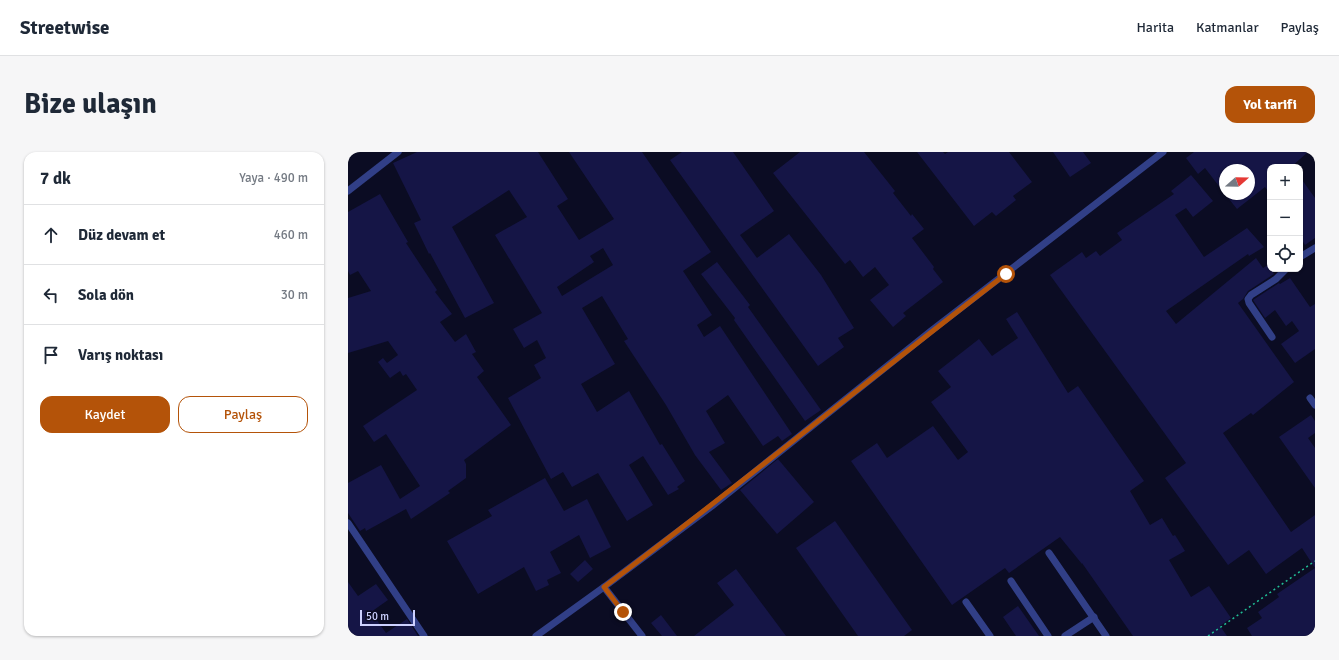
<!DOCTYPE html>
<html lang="tr">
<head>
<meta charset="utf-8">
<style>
	:root { --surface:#fff; --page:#f6f6f7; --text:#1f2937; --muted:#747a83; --line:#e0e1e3; --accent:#b45309 }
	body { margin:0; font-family:Signika,sans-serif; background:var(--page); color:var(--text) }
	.controls { position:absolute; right:12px; top:12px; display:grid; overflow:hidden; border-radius:8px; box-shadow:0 1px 3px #0004 }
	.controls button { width:36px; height:36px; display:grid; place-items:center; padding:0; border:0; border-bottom:1px solid var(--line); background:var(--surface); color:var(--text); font:20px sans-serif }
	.compass { position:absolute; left:871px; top:12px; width:36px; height:36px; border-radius:50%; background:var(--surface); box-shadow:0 1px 3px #0004; rotate:70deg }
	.scale { position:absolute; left:12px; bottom:10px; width:55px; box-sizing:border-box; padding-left:4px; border:2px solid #cdd1ff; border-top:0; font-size:11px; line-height:14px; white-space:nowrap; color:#cdd1ff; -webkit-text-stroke:3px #0b0c23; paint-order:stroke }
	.stop { position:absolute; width:12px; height:12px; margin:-9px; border:3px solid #b45309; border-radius:50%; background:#fff }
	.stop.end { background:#b45309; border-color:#fff; box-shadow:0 1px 4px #0008 }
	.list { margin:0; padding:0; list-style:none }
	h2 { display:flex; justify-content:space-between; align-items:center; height:52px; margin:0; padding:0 16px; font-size:17px }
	h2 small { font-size:13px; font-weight:400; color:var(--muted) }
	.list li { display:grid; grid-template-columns:26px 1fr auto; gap:12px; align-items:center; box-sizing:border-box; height:60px; padding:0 16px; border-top:1px solid var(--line) }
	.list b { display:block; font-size:15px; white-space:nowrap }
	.list em { font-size:13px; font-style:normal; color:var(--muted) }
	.actions { display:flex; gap:8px; padding:12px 16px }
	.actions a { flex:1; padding:9px 0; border:1px solid var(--accent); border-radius:12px; text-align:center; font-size:14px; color:var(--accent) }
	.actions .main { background:var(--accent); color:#fff }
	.icon { flex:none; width:22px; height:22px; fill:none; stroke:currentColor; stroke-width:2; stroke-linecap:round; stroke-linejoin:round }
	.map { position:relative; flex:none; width:967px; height:484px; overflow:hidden; border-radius:12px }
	header { display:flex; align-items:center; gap:24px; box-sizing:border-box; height:56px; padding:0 20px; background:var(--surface); border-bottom:1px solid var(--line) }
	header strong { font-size:19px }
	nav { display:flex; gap:22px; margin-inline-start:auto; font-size:14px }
	.intro { display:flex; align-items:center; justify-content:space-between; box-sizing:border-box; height:96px; padding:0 24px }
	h1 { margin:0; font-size:28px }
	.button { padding:10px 18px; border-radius:12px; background:var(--accent); color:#fff; font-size:14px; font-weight:700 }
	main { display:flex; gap:24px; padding:0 24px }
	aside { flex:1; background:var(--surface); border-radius:12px; box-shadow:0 1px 3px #0004 }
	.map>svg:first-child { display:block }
	.building { fill:#151546; fill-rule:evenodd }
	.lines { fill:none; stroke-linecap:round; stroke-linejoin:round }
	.path { stroke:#21bf96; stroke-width:1.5; stroke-dasharray:2 3; stroke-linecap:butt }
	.minor { stroke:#313f87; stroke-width:7 }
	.route { stroke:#b45309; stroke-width:5 }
</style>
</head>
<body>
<header>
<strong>Streetwise</strong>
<nav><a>Harita</a><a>Katmanlar</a><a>Paylaş</a></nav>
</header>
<div class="intro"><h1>Bize ulaşın</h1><a class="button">Yol tarifi</a></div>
<main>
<aside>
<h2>7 dk<small>Yaya · 490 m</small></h2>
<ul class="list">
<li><svg class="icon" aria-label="ahead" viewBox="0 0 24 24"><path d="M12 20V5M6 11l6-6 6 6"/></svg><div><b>Düz devam et</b></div><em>460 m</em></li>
<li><svg class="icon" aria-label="left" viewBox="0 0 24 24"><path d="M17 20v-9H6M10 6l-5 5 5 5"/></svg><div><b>Sola dön</b></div><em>30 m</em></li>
<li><svg class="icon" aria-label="arrive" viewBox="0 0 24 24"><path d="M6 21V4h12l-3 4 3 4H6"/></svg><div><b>Varış noktası</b></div></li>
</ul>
<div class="actions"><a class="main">Kaydet</a><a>Paylaş</a></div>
</aside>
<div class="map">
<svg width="967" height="484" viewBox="0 0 967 484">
	<rect width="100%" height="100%" fill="#0b0c23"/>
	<!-- building -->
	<g class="building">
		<path d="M69,0H190L220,47L209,54L231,88L266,67L221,0H294L363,100L335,119L364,163L349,173L356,185L372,174L444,282L434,289L430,284L415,294L380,243L358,259L377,291L361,300L384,331L373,338L347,303L318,253L276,189L280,187L254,144L234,156L267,212L233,232L249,260L281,239L312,293L314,292L337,329L329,335L331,337L320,343L295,304L281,313L305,353L279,369L250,321L224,335L215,320L203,327L160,246L193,226L186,213L198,206L189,188L176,196L165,177L194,161L147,83L179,65L161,38L104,75L146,151L117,166L82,101L81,102L66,71L73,68L45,11ZM255,96L265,113L214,144L209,135L246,110L242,104Z"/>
		<polygon points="334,0 385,0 426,59 392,83 409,106 441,82 473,123 506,176 490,186 496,195 470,214 322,8"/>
		<polygon points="452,0 516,0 547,39 545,41 563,64 564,62 576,77 564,86 586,115 585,117 595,130 555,161 558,164 545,175 522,148 541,133 527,115 515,125 502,108 497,112 425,21"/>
		<polygon points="569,0 595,0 597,2 600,0 661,0 684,30 665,44 668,48 648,64 644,60 626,74"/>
		<polygon points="705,0 735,0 743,11 722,25"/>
		<polygon points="846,0 960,0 943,15 922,15 922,42 917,35 889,57 877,42 901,42 901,18 877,18 877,42 857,16 850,22 838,6"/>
		<polygon points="843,23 865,49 845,65 838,56 827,63 856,105 899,76 916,95 901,104 900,102 818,159 828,172 908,106 915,116 920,113 926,122 900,139 895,147 890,151 946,230 905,263 903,261 875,281 943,380 967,363 967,484 904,484 899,476 914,466 910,460 931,445 929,442 967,416 954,396 918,422 901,398 880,413 817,326 838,311 702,123 734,100 738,106 748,99 752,104 774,88 769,81 826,42 823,39"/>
		<polygon points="952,25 967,46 967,86 957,93 952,85"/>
		<polygon points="32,42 60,90 58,91 89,138 87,140 104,162 92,170 107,190 118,182 128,200 124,202 136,219 129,225 163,273 116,308 118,312 118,326 100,339 102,341 63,367 58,357 18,379 17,376 12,379 0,361 0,331 33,313 52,347 72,334 38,282 26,290 15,274 69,238 58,222 55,224 52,219 42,226 30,210 35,206 39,211 50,203 40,189 0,201 0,146 23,139 10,119 2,123 0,119 0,60"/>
		<polygon points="369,110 402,153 400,155 473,258 457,269 386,168 387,166 353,122"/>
		<polygon points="942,126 962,155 967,152 967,197 947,211 933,192 951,179 944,169 938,174 927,158 917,166 905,148 931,131 932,132"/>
		<polygon points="669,160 720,241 730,234 796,329 782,339 802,373 814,366 825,384 827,383 837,399 821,408 843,445 861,434 883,466 872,474 879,484 785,484 734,411 734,412 712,385 661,421 657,416 604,453 503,309 529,291 539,306 585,274 610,308 620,300 583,250 603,235 590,219 631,187 644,204 670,186 658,167"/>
		<polygon points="963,263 967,269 967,281 960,286 967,296 967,336 931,285"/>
		<polygon points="430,307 466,350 429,382 392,338"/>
		<polygon points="197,326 216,359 239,347 263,395 242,406 231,383 202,400 213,421 199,428 201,433 188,439 176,415 130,442 99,389 144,364 140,358"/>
		<polygon points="487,369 564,478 556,484 510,484 448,396"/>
		<polygon points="237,408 245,417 230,430 222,422"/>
		<polygon points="388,417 438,484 346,484 386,453 369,431"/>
		<polygon points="0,430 10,444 28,432 40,448 23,460 38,481 59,467 70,484 0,484"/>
		<polygon points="670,454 691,484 668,484 655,465"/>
		<polygon points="313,463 329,484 314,484 303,471"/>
	</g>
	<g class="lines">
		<!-- path -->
		<polyline class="path" points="860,484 967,409"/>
		<!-- minor -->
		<g class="minor">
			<polyline points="0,39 50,0"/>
			<polyline points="952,105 967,96"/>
			<polyline points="924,185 901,151 900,147 903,143 928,127 938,117"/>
			<polyline points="962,246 967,253"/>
			<polyline points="0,371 76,484"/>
			<polyline points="701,401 758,484"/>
			<polyline points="663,429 700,484"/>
			<polyline points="256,435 294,484"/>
			<polyline points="618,450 642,484"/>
			<polyline points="188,484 256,435 364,354 583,179 815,0"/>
			<polyline points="717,484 746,465"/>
		</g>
	</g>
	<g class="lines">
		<!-- route -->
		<path class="route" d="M275,460L256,435C392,333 523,226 658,122"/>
	</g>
</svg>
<div class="controls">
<button>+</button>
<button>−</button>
<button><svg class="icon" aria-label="locate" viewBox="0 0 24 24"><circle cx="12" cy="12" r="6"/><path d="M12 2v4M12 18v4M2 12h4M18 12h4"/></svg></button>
</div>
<svg class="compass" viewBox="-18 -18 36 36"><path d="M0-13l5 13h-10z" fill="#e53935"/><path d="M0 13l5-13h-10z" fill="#747a83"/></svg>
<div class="scale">50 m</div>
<div class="stop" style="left:658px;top:122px"></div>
<div class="stop end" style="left:275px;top:460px"></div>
</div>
</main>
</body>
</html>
